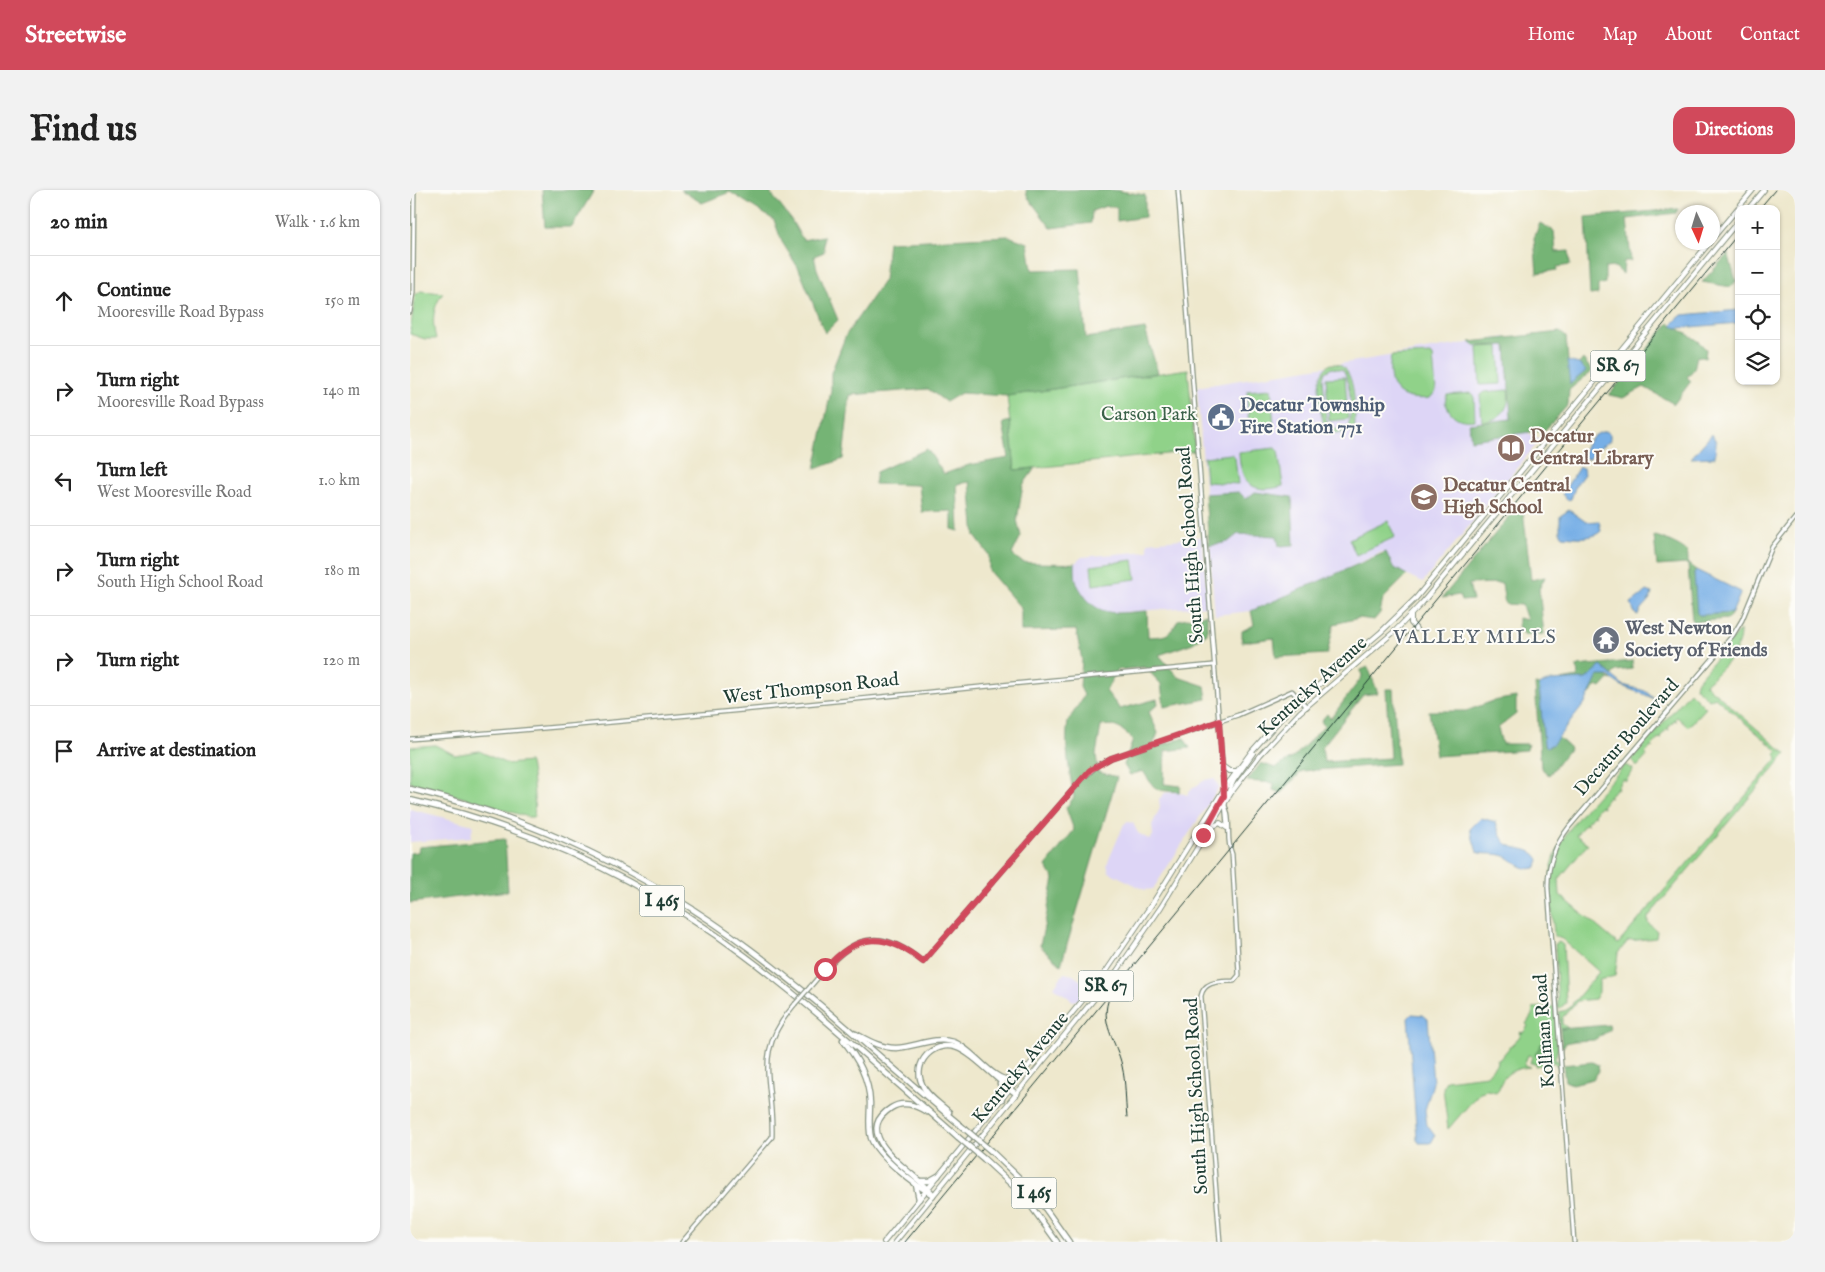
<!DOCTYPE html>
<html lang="en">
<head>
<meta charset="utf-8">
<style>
	:root { --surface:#fff; --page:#f2f2f2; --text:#222; --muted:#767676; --line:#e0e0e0; --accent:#d1495b }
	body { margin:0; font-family:"IM FELL English",serif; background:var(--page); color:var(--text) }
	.controls { position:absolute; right:15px; top:15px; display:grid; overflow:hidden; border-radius:10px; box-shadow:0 1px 4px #0004 }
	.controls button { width:45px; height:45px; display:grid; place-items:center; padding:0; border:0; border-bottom:1px solid var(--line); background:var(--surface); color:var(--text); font:25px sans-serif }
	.compass { position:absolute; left:1265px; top:15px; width:45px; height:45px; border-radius:50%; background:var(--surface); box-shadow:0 1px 4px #0004; rotate:176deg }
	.stop { position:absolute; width:15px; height:15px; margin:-11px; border:4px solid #d1495b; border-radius:50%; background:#fff }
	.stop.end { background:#d1495b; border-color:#fff; box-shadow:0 1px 5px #0008 }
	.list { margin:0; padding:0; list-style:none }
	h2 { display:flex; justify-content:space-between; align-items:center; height:65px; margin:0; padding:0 20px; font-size:21px }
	h2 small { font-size:16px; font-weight:400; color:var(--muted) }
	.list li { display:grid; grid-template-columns:32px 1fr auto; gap:15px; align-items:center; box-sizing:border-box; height:90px; padding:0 20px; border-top:1px solid var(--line) }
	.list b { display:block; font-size:19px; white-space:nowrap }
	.list p { margin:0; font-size:16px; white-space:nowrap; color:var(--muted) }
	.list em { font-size:16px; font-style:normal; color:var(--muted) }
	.icon { flex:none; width:28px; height:28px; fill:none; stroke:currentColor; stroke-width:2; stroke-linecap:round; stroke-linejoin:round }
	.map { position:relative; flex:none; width:1385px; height:1052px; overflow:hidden; border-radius:15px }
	header { display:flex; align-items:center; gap:30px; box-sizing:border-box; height:70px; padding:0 25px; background:var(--accent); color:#fff }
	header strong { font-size:24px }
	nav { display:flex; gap:28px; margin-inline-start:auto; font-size:18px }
	.intro { display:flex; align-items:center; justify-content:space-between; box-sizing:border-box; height:120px; padding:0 30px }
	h1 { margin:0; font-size:35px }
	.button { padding:12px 22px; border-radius:15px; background:var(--accent); color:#fff; font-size:18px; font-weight:700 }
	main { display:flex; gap:30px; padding:0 30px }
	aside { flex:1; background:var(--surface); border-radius:15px; box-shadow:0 1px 4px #0004 }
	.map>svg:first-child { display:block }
	.built { fill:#ddd5f6 }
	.green { fill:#90d289; stroke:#58885e; fill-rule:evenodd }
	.forest { fill:#74b475; stroke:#4a7854 }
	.water { fill:#77afe6; stroke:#4b768d }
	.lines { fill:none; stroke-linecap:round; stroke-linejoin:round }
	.secondary-casing { stroke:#869280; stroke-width:5.5 }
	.primary-casing { stroke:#869280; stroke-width:6 }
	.highway-casing { stroke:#869280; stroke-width:7 }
	.secondary { stroke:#fff; stroke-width:3 }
	.primary { stroke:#fff; stroke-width:4 }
	.highway { stroke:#fff; stroke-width:4.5 }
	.rail { stroke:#1f3d34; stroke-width:1 }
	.secondary-bridge-casing { stroke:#869280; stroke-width:5.5; stroke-linecap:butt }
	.highway-bridge-casing { stroke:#869280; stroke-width:7; stroke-linecap:butt }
	.secondary-bridge { stroke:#fff; stroke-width:3 }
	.highway-bridge { stroke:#fff; stroke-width:4.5 }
	.route { stroke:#d1495b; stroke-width:6 }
	.labels { text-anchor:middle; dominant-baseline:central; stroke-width:4; stroke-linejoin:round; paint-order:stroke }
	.shield { fill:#fdfcf7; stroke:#62766e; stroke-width:1 }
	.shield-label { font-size:18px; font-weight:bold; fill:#1f3d34 }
	.service-label { font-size:19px; font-weight:bold; fill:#4e5e75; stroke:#fdfcf7; text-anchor:start }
	.park-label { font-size:19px; fill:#3b6249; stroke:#fdfcf7 }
	.education-label { font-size:19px; font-weight:bold; fill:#785e54; stroke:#fdfcf7; text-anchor:start }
	.street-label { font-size:19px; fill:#1f3d34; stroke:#fdfcf7 }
	.worship-label { font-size:19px; font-weight:bold; fill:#5b616d; stroke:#fdfcf7; text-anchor:start }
	.neighbourhood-label { font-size:20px; letter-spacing:1px; fill:#55616c; stroke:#fdfcf7 }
</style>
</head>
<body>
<header>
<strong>Streetwise</strong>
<nav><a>Home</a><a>Map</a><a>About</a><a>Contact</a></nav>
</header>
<div class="intro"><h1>Find us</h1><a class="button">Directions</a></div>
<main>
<aside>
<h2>20 min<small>Walk · 1.6 km</small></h2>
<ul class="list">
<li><svg class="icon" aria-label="ahead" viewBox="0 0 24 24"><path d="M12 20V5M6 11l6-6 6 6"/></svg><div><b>Continue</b><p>Mooresville Road Bypass</p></div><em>150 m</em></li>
<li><svg class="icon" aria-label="right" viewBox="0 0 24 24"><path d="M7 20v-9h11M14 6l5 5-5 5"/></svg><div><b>Turn right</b><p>Mooresville Road Bypass</p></div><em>140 m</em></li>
<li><svg class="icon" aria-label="left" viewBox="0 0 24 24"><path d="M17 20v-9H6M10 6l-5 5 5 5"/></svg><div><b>Turn left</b><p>West Mooresville Road</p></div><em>1.0 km</em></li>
<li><svg class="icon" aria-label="right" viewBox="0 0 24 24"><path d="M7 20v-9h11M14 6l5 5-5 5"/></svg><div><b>Turn right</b><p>South High School Road</p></div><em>180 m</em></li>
<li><svg class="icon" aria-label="right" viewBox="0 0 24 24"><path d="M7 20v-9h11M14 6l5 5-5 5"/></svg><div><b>Turn right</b></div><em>120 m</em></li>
<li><svg class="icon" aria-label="arrive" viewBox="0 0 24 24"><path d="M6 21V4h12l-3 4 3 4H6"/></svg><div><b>Arrive at destination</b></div></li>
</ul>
</aside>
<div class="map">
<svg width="1385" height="1052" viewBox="0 0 1385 1052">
	<rect width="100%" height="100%" fill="#fdfcf7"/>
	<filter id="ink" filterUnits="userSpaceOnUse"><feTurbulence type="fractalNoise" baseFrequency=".02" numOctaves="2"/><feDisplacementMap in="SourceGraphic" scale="10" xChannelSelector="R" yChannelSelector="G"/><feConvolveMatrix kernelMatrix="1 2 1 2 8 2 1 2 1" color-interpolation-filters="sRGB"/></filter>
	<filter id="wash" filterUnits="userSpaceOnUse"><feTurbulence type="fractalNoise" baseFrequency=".0096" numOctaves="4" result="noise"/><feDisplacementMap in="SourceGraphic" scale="20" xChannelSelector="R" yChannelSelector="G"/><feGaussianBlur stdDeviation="1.12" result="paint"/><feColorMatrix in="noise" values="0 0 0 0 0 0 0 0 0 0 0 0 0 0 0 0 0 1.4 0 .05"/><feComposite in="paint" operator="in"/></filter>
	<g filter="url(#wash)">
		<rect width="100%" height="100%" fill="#eee8cd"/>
		<!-- built -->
		<g class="built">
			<polygon points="1095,147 1101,229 1106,236 1130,250 1013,392 989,382 980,375 976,362 972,362 858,416 841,421 805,425 787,197"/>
			<polygon points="792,347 798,416 699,423 684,418 665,393 665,373 672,367 738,361 738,352"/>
			<polygon points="804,588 809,597 743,699 735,700 699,682 697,674 714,634 718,632 723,633 728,643 740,650 743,645 742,635 750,618 749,609 755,603 769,602 777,605 783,598 795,590"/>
			<polygon points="0,619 63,635 61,647 0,652"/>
			<polygon points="654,783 663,785 678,796 668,810 663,811 644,797"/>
		</g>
		<!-- green -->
		<g class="green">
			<path d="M11,101L33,103C22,118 22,132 26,149H15L0,144L5,105Z"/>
			<polygon points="1089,156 1091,194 1070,195 1068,157"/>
			<path d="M1020,164L1023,166L1026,201L1020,208C987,212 976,198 981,166Z"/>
			<path d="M921,174C949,171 944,224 945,243H942L941,237C932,246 921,245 914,234C909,218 903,182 921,174ZM922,178L933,180C940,188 944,228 937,237L929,240L919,237L916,229L913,188L915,182Z"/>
			<polygon points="778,179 785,261 605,280 597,206"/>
			<polygon points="935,187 938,229 919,231 916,188"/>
			<polygon points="861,199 864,236 839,239 837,201"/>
			<path d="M1098,200C1101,219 1090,230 1072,232L1070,205L1074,202Z"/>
			<path d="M1061,203L1064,205L1065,230C1049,232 1041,227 1035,212L1037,205Z"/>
			<path d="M865,258L868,260L873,296C842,305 830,293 829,262Z"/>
			<polygon points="821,264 825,267 828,294 796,292 794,267"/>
			<polygon points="978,331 985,347 946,365 939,349"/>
			<polygon points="723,370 726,389 683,395 681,376"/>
			<path d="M1330,440C1331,464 1311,479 1295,494L1376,564L1238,727V733L1247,741L1246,748L1218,751L1208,763L1205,786L1189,790V802L1185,809L1167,811L1152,828V834L1158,838L1150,839L1149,822L1157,820L1189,782L1152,749L1144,746C1143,725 1138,702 1141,681C1147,642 1190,604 1215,575L1223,579L1216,591L1213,589L1207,597L1208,599L1206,598L1199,606L1201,608L1198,607L1192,615L1193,617L1190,616L1184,624L1186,626L1183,625L1176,633L1178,635L1175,634L1166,645L1178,654L1149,689L1150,705L1208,754L1368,568L1365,565L1368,561L1305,507L1299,510L1285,497L1286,492Z"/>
			<polygon points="1280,502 1296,518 1278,537 1267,527 1265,529 1267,531 1264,530 1258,538 1259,540 1257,539 1250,547 1252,549 1249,548 1242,556 1244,558 1241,557 1235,564 1236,567 1228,576 1226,576 1221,569"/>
			<path d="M25,555L45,565L69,561L97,574L119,572C122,575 126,621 124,627H118L0,592V557Z"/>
			<polygon points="1149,752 1153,755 1156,813 1150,818 1148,818 1145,754"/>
			<path d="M1141,816L1144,817C1147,834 1152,855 1144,870L1149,871L1150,880L1144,872L1125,876L1126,873H1120L1122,866L1118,865L1114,875L1120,877C1110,878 1100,880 1094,888C1090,892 1091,898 1086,902L1077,900L1070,902L1038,939L1033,898L1036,890L1077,885L1088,872L1087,869L1089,870L1099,858V856H1101L1111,845L1110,842L1113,843L1118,836L1116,834L1122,825L1123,818Z"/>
		</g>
		<!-- forest -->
		<g class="forest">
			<polygon points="132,0 184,0 162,37 135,37"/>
			<polygon points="271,0 358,0 380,28 393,50 413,46 414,62 404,66 407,79 428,130 415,143 389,79 372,52 364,30 320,2 292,13"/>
			<polygon points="616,0 703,0 735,5 735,27 707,31 707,17 696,16 682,21 681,33 641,38 617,6"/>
			<polygon points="1268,19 1266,23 1217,29 1221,71 1214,71 1213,84 1205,77 1195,78 1195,93 1188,95 1188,104 1180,105 1176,27"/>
			<polygon points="1130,33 1144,41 1146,62 1159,61 1160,75 1147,77 1147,80 1127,83 1124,48"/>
			<polygon points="598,46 618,53 622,80 670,79 676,148 735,139 748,183 597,206 551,203 536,212 518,199 440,205 433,269 405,279 421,201 421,183 436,145 474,90 478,52"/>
			<polygon points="1318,64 1326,91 1321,97 1292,92"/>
			<polygon points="1259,133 1287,150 1296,159 1295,168 1287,166 1284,179 1277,187 1281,191 1264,214 1234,197 1213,208 1199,205"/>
			<polygon points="1150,142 1156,147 1160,193 1176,181 1169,174 1173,169 1182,181 1159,200 1158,215 1135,240 1061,250 1059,234 1101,229 1096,155 1065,156 1060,152"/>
			<path d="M600,231L605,280L625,278L613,295L607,330L611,346L602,364C605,367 609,370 612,372C616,373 659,374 665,373C665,391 665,393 676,408C693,429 713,422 737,421L738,447C756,446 759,447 768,430L797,424V443L783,453L749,465L768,487L795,496L797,509L754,517L751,494L735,477L707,480L696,501L710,519L747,509L748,514L739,522L748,543L742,558L774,548L780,558L755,561L754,594L771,596L769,602C744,599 748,604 733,581L720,585L714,575L723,550C714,540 705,533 691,536L686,564L688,582L707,587L651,775L630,756L644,689L636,676L664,640L656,618L664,607C660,585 654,554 658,532C660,527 671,512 674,505L670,497L672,470L666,440L611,441V418L579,381V365L565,346L560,292L547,294L549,341L542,339V321L512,322L509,295L464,294L466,282L517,259L534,284L559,275L599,268L593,233Z"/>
			<polygon points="829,302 836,309 845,302 882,307 884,355 869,356 867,346 828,344 818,352 799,356 795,304"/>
			<polygon points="1112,311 1121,390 1135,387 1129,399 1134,444 1115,445 1108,436 1108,428 1117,430 1112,415 1095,414 1092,393 1059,394 1063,410 1051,411 1049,405 1032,408"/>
			<path d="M1244,346C1249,346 1275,357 1277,362C1278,365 1278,370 1278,374L1286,380L1284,383L1289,425L1322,423L1318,429L1282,432L1278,374L1247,376Z"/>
			<polygon points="976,362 983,377 997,385 973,409 970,423 964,430 949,428 924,434 917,464 866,467 864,448 832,452 832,441 844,435 841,421"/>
			<polygon points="1223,471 1222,479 1206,481 1202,485 1191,476 1176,489 1151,490 1168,487 1167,476"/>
			<polygon points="958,477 968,503 953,505 912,557 914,572 980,568 976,499 983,499 988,574 892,581 871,603 863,600 864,593 837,591 851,573 865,578 884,567 914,536 911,531 917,524 921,528 952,487 951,480"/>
			<polygon points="1195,485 1202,490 1199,489 1191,498 1187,496 1179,505 1188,486"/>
			<polygon points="1125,494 1129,495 1134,555 1141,556 1148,547 1160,558 1139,585 1131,578"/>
			<polygon points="1106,507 1106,524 1088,538 1092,554 1118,554 1117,560 1026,566 1019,521 1056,521 1083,511"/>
			<polygon points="95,649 98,701 0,713 0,663 8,662 9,657"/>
			<polygon points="1199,835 1200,840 1184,850 1164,851 1156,853 1152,858 1150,839"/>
			<polygon points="1134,853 1141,862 1140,870 1136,871 1125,865 1131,854"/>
			<polygon points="1182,872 1188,875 1189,881 1183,889 1162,894 1155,891 1153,875"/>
		</g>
		<!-- water -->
		<g class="water">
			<polygon points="1329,120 1329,133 1269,138 1264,137 1262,134 1272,125"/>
			<polygon points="1157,171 1169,174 1176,181 1160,194"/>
			<path d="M1196,241L1200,244V251L1187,259L1179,269L1173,267C1174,254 1183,243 1196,241Z"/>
			<polygon points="1302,244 1306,252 1305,267 1281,268"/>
			<polygon points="1169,277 1173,278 1174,284 1166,295 1161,309 1157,310 1152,304"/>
			<path d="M1159,320L1176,332L1189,331L1191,341C1182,350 1165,347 1153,346L1150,342V326Z"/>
			<polygon points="1286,380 1331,402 1322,423 1289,425 1287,423 1284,383"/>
			<path d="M1237,401L1242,403C1241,412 1230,416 1228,425L1225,424L1221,413Z"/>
			<path d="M1191,476L1213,495L1235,501L1247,511C1231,500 1212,501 1199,486H1188L1175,513L1143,554L1137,557L1134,554L1129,495L1140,491L1176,489Z"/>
			<path d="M1071,628L1086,632C1088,638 1090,646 1094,651C1102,662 1123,655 1129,670L1127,677C1112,684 1103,667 1091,665C1083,663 1075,665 1067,662L1060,639Z"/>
			<polygon points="1002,824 1013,825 1018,829 1023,893 1015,920 1017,935 1025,946 1021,953 1009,953 1007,949 998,828"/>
		</g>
	</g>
	<g filter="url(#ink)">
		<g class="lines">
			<!-- secondary casing -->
			<g class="secondary-casing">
				<g id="secondary">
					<polyline points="768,0 814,599"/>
					<polyline points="0,122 3,103 4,0"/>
					<path d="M0,549C269,529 536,499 804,475"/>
					<polyline points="815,613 817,636"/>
					<path d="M400,797C437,753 461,729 513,772L672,589L688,575L701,568L828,525L882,501L897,517"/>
					<path d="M272,1052L362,947C364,889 341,865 385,814"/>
					<path d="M810,1052L791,806C794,790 811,792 824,791L829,785L822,664C815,648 822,633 816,618"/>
					<path d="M1164,1052L1138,699C1137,675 1145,655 1159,637L1323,445L1332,430L1362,357L1385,328"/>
				</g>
			</g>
			<!-- primary casing -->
			<g class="primary-casing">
				<g id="primary">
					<polyline points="1338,19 1354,0"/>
					<polyline points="1302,49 1343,0"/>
					<polyline points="1001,425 1001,433 1006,439"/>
					<polyline points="812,576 819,581 826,581"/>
					<polyline points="815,609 824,590 843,563"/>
					<polyline points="802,637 810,633 817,638"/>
					<polyline points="793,644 814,606"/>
					<polyline points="474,1052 695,783 742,714 814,599 842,561 877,522 971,442 1006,408 1300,52"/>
					<polyline points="485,1052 707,781 751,717 821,603 850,565 890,522 985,441 1012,413 1329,30"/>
				</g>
			</g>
			<!-- highway casing -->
			<g class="highway-casing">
				<g id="highway">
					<path d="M0,599C122,627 240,684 340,759C415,815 483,880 555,939"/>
					<path d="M0,610C121,638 235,691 334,765C409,821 478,886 548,947"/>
					<path d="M446,844C459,851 471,858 486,858C506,857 524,846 544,852C563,859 582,891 601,890L615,882"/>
					<path d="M433,850C448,869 459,888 460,913C460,924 458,937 461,948C467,966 506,996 523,1005"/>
					<polyline points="590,894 593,900 592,909"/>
					<path d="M517,922C505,915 493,910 481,918C437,946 507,984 522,1003"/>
					<path d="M539,922C530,914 516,905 512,894C502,873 523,851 545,857C563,862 589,893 607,904"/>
					<polyline points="581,961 622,1000 659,1052"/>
					<polyline points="574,969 613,1005 647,1052"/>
					<polyline points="511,991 519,991 528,986"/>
					<polyline points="506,995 509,1009"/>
				</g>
			</g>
			<!-- secondary -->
			<use href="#secondary" class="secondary"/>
			<!-- primary -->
			<use href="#primary" class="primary"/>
			<!-- highway -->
			<use href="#highway" class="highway"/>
			<!-- rail -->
			<g class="rail">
				<polyline points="1349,19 1365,0"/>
				<path d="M700,806C688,833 707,851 712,876C716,893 715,910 717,927"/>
				<polyline points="495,1052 1329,43"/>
			</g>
			<!-- secondary-bridge casing -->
			<g class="secondary-bridge-casing">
				<polyline id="secondary-bridge" points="385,814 400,797"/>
			</g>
			<!-- highway-bridge casing -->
			<g class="highway-bridge-casing">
				<g id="highway-bridge">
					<polyline points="555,939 581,961"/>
					<polyline points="548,947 574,969"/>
				</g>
			</g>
			<!-- secondary-bridge -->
			<use href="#secondary-bridge" class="secondary-bridge"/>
			<!-- highway-bridge -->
			<use href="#highway-bridge" class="highway-bridge"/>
		</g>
	</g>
	<g class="lines" filter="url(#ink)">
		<!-- route -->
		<path class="route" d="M415,779C447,742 476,742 513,772L680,580L701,568L809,531L814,606L793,645"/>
	</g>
	<!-- icons -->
	<defs>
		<g id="civic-disc" transform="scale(1.4375)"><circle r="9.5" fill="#5c6f8a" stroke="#fdfcf7"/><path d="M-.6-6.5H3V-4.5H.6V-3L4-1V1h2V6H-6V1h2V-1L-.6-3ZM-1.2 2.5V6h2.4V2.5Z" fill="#fff"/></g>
		<g id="library-disc" transform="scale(1.4375)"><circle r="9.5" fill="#8d6e63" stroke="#fdfcf7"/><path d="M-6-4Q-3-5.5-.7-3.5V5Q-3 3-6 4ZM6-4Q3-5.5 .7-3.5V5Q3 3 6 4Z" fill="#fff"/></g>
		<g id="school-disc" transform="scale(1.4375)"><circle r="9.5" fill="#8d6e63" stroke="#fdfcf7"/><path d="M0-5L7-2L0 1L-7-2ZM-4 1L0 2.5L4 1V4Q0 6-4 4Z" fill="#fff"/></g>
		<g id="temple-disc" transform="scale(1.4375)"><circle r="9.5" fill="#6b7280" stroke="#fdfcf7"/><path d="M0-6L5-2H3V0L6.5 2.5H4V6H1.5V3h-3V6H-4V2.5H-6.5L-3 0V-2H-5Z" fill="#fff"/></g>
	</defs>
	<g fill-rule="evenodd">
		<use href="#civic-disc" x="811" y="227"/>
		<use href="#library-disc" x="1101" y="258"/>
		<use href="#school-disc" x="1014" y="307"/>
		<use href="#temple-disc" x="1196" y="450"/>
	</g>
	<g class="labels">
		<!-- shield labels -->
		<g class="shield">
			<rect x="1180.5" y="160.5" width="55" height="31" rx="4"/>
			<rect x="229.5" y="695.5" width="45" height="31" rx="4"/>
			<rect x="668.5" y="780.5" width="55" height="31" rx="4"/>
			<rect x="601.5" y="987.5" width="45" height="31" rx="4"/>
		</g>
		<g class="shield-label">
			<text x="1208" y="176">SR 67</text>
			<text x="252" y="711">I 465</text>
			<text x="696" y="796">SR 67</text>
			<text x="624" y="1003">I 465</text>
		</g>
		<!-- service labels -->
		<g class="service-label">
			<text x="830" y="216">Decatur Township<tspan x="830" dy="22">Fire Station 771</tspan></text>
		</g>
		<!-- park labels -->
		<g class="park-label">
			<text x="739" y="225">Carson Park</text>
		</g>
		<!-- education labels -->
		<g class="education-label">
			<text x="1120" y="247">Decatur<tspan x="1120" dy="22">Central Library</tspan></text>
			<text x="1033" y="296">Decatur Central<tspan x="1033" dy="22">High School</tspan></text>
		</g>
		<!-- street labels -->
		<g class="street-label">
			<text transform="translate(781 355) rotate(-94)">South High School Road</text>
			<text transform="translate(903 497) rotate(-42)">Kentucky Avenue</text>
			<text transform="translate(401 499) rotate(-6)">West Thompson Road</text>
			<text transform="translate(1217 548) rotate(-49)">Decatur Boulevard</text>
			<text transform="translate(1135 841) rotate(-94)">Kollman Road</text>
			<text transform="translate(611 878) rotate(-50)">Kentucky Avenue</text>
			<text transform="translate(787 906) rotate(-93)">South High School Road</text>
		</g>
		<!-- worship labels -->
		<g class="worship-label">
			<text x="1215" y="439">West Newton<tspan x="1215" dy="22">Society of Friends</tspan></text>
		</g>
		<!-- neighbourhood labels -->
		<g class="neighbourhood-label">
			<text x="1065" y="447">VALLEY MILLS</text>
		</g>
	</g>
</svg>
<div class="controls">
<button>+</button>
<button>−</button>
<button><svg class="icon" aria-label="locate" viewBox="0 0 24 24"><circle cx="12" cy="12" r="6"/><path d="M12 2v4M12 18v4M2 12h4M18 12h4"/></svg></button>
<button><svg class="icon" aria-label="layers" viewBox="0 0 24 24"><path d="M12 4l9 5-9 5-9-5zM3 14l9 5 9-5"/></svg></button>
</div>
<svg class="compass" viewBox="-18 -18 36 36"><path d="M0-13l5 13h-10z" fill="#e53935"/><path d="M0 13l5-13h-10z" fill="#767676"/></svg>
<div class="stop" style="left:415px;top:779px"></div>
<div class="stop end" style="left:793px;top:645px"></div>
</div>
</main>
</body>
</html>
